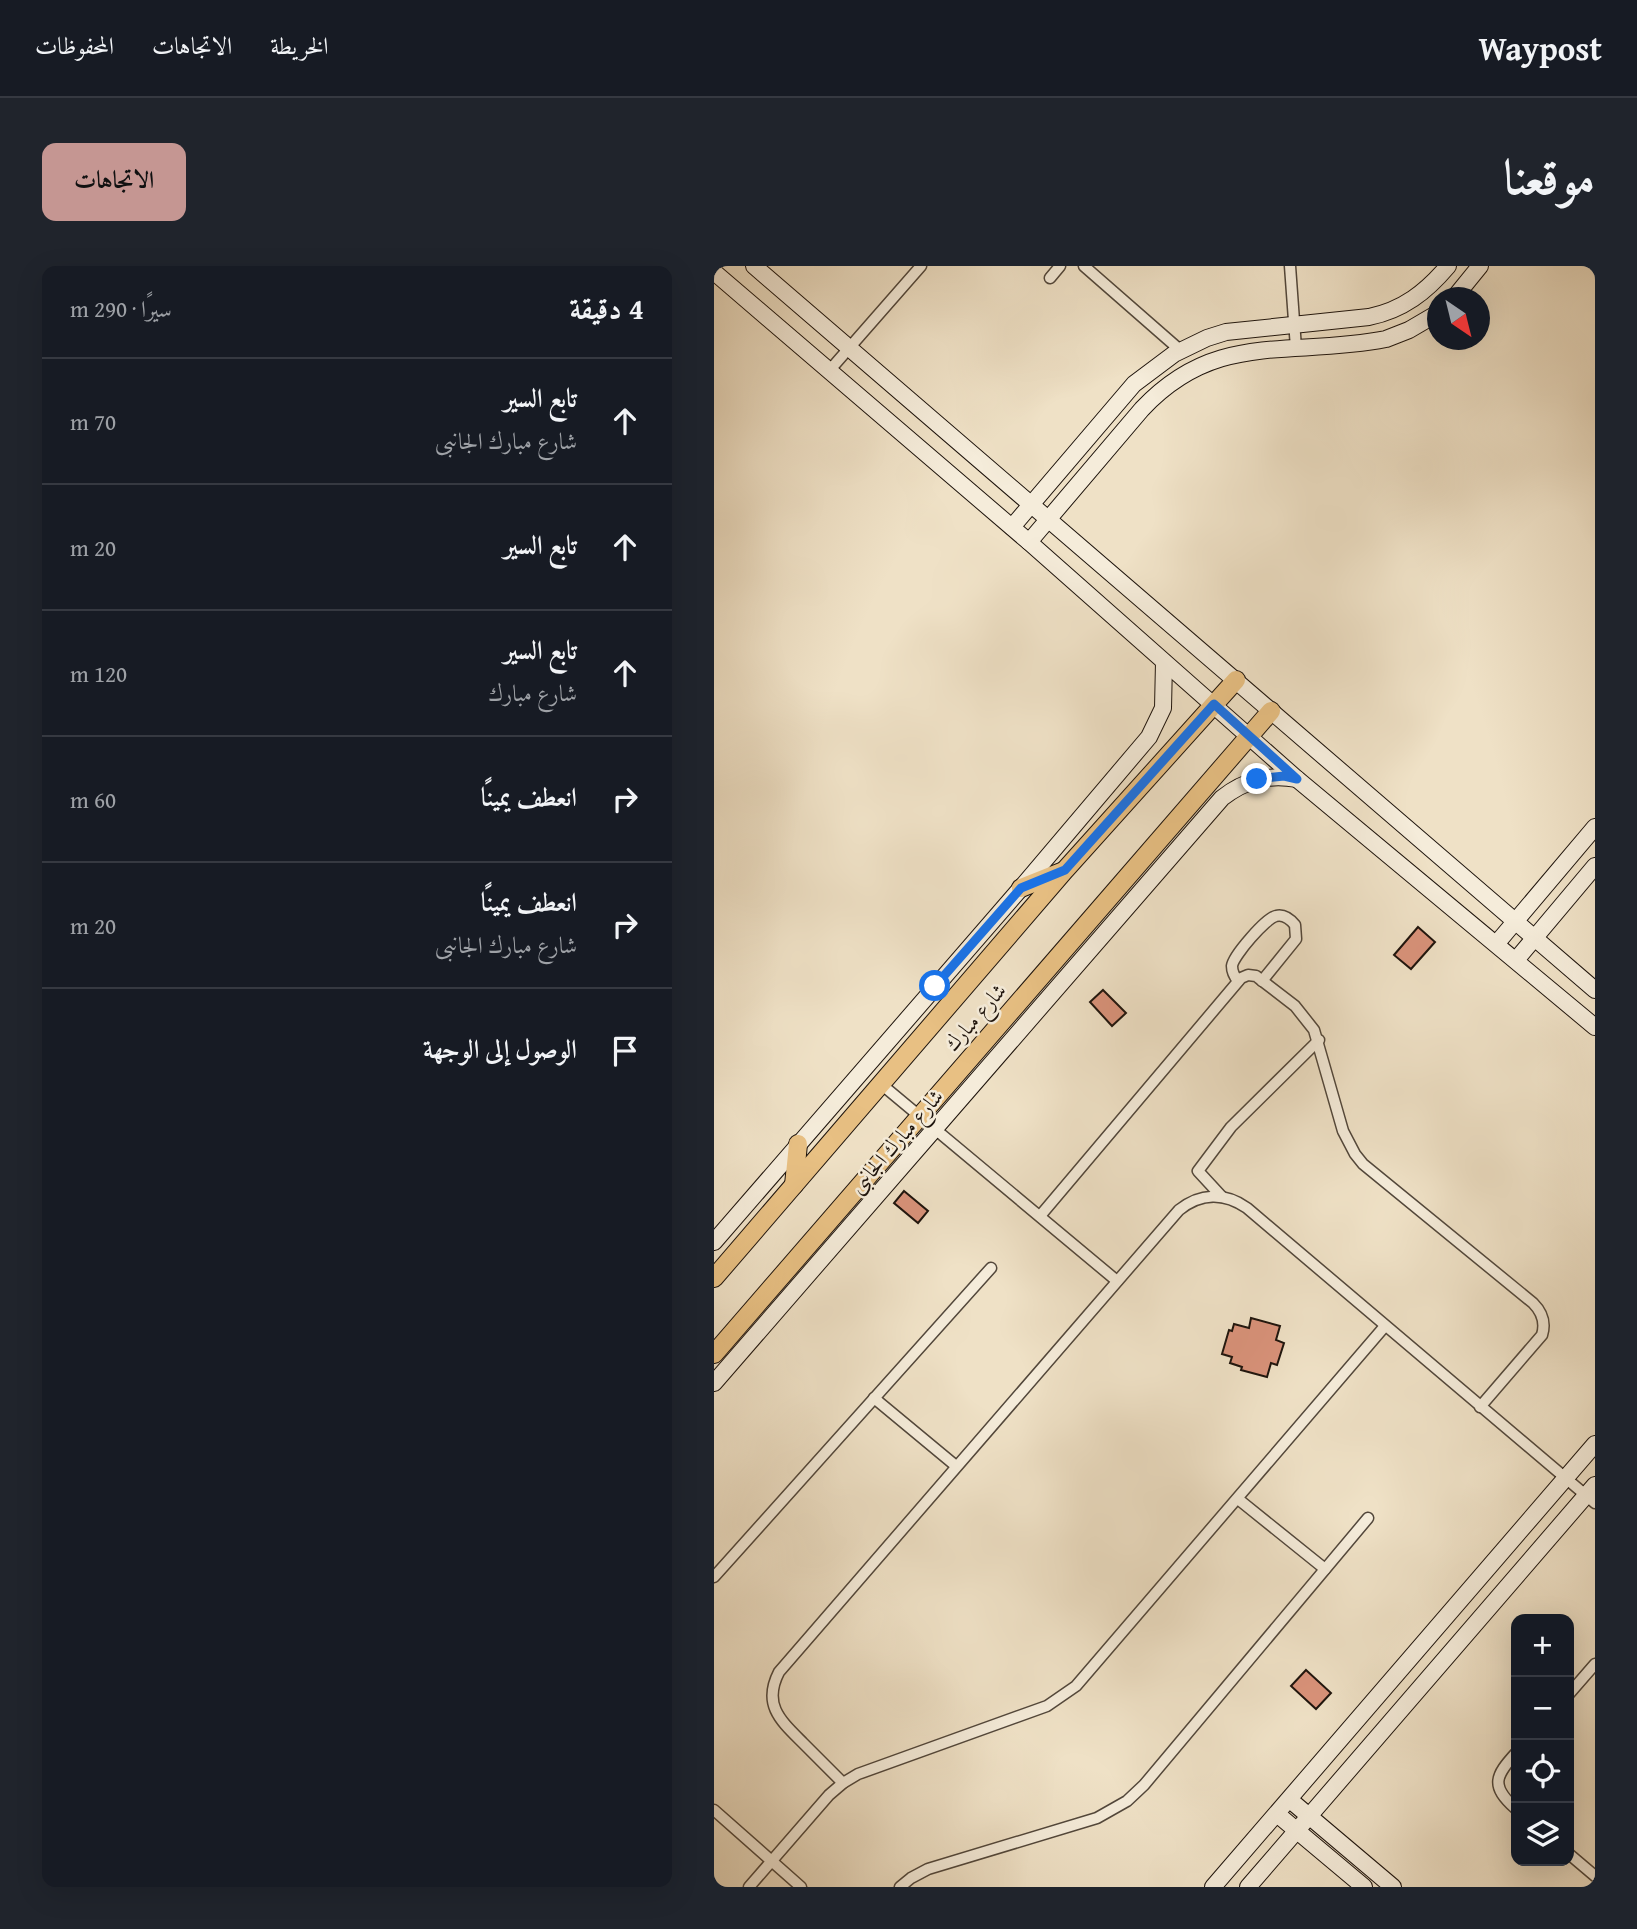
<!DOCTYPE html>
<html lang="ar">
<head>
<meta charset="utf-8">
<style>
	:root { --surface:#171b24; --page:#20242c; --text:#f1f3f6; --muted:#9ea1a6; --line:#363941; --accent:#c59692 }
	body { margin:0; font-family:"Gentium Book Plus",Amiri,serif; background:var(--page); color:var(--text); direction:rtl }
	.controls { position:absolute; right:21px; bottom:21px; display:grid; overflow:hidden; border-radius:14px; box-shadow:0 7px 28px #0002 }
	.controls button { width:63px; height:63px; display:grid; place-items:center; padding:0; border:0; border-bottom:2px solid var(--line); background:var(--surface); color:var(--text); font:35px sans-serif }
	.compass { position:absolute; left:713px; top:21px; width:63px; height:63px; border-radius:50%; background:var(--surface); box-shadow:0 7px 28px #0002; rotate:145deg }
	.stop { position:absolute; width:21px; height:21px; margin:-16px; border:5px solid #1a73e8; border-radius:50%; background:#fff }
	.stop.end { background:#1a73e8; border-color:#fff; box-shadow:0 2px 7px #0008 }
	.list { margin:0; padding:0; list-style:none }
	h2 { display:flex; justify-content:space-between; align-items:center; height:91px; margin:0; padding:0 28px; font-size:30px }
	h2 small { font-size:23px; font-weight:400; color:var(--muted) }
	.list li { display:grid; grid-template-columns:46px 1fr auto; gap:21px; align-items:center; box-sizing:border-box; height:126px; padding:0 28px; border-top:2px solid var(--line) }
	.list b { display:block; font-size:26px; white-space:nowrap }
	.list p { margin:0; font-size:23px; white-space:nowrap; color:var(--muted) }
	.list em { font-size:23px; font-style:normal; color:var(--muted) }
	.icon { flex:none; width:38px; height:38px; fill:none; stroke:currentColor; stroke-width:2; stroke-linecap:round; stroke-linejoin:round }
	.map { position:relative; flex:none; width:881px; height:1621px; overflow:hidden; direction:ltr; border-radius:14px }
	header { display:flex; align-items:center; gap:42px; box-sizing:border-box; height:98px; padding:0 35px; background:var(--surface); border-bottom:2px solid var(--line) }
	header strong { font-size:33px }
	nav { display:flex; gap:38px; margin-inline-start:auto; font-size:24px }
	.intro { display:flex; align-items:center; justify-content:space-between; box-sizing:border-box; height:168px; padding:0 42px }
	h1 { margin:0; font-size:49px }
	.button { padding:18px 32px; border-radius:14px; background:var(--accent); color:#111; font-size:24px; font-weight:700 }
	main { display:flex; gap:42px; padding:0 42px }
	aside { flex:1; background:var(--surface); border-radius:14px; box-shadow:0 7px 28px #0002 }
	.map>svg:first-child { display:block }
	.building { fill:#da937b; stroke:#1e140d; stroke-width:2 }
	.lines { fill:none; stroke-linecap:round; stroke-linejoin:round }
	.street-casing { stroke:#52473b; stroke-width:13 }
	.secondary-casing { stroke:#1e140d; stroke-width:18 }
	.primary-casing { stroke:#1e140d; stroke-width:20 }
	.street { stroke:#f5ecda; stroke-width:10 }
	.secondary { stroke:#f5ecda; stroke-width:16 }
	.primary { stroke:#e8c083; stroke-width:18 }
	.route { stroke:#1a73e8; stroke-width:9 }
	.labels { text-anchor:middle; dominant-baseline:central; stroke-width:5; stroke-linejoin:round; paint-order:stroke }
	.street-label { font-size:21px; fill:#1e140d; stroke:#f5ecda }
</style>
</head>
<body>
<header>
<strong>Waypost</strong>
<nav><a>الخريطة</a><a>الاتجاهات</a><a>المحفوظات</a></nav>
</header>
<div class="intro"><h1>موقعنا</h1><a class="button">الاتجاهات</a></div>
<main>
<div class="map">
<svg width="881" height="1621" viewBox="0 0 881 1621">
	<rect width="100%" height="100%" fill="#efe1c6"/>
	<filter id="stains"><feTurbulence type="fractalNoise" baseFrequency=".00286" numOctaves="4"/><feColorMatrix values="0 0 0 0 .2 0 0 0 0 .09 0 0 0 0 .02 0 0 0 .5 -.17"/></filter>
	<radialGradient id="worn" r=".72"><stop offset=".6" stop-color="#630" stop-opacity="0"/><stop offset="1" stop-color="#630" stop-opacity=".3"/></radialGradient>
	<!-- building -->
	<g class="building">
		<polygon points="704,661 721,676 697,703 680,689"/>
		<polygon points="389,724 412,747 398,760 376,736"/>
		<polygon points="190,925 214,945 204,957 180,937"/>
		<polygon points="537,1052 566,1060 562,1074 570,1077 563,1099 557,1097 553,1111 527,1104 528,1101 516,1097 518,1091 508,1088 515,1064 518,1065 520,1058 535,1062"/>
		<polygon points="592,1404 617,1427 602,1443 577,1420"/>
	</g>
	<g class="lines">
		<!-- street casing -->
		<g class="street-casing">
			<g id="street">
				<polyline points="370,0 466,84"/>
				<polyline points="576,0 582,82"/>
				<polyline points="336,12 346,0"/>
				<polyline points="115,105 207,0"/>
				<path d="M524,715C520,710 518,706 518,700C519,690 552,652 562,650C570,648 576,653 581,659L582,673L548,715"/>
				<polyline points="167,818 403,1015"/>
				<polyline points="508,931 484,905 517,861 605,774"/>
				<path d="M326,950L527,712L534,709L542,710L581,740L600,764L629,865L641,888L649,898L819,1037C828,1046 832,1056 828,1069L766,1141"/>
				<polyline points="160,1132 242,1200"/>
				<polyline points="524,1233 611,1303"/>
				<polyline points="0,1311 277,1002"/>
				<polyline points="855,1428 881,1398"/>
				<path d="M802,1487C781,1510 776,1520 802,1543"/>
				<path d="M129,1517C115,1503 102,1490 89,1477C67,1455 48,1439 65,1406L465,944C486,927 510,926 533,942L881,1237"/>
				<polyline points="0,1544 87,1621"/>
				<polyline points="855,1588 881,1610"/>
				<polyline points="35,1621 115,1529 129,1517 144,1508 333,1440 362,1420 671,1060"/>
				<polyline points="186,1621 197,1612 214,1603 383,1552 413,1535 430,1519 654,1252"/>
			</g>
		</g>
		<!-- secondary casing -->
		<g class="secondary-casing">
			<g id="secondary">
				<polyline points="40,0 881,724"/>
				<polyline points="0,6 315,276 583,513 881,761"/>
				<polyline points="740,32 766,0"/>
				<path d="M298,261L420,118L460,88L493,72L512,66L655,51C689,44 712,26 734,0"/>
				<path d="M315,276L428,143C503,63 577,92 672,73L695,64L724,47"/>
				<polyline points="783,677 881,561"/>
				<polyline points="802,694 881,600"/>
				<polyline points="0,976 307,622 435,471 449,442 450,396"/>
				<path d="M0,1117L508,532C531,514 554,508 583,513"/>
				<polyline points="576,1534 679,1621"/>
				<polyline points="563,1548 650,1621"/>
				<polyline points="499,1621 881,1178"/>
				<polyline points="534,1621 881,1219"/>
			</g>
		</g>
		<!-- primary casing -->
		<g class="primary-casing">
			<g id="primary">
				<polyline points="307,622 347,606"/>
				<polyline points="80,919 84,878"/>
				<polyline points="0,1012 351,604 522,414"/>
				<polyline points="0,1088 557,445"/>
			</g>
		</g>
		<!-- street -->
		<use href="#street" class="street"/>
		<!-- secondary -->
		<use href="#secondary" class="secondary"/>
		<!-- primary -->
		<use href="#primary" class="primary"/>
	</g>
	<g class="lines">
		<!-- route -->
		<polyline class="route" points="221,720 307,622 351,604 500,438 583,513 570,510 543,513"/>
	</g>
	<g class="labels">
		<!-- street labels -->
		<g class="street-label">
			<text transform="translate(261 751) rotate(-49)">شارع مبارك</text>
			<text transform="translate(182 875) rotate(-49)">شارع مبارك الجانبى</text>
		</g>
	</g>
	<rect width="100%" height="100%" filter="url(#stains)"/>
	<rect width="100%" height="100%" fill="url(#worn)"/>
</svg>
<div class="controls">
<button>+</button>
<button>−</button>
<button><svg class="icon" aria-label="locate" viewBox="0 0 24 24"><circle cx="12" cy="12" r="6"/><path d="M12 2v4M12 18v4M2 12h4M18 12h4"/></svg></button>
<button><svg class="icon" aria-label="layers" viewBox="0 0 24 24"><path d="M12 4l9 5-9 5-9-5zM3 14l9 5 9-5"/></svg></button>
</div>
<svg class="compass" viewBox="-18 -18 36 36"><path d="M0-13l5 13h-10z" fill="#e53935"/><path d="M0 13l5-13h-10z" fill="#9ea1a6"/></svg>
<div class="stop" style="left:221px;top:720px"></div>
<div class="stop end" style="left:543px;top:513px"></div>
</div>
<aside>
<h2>4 دقيقة<small>سيرًا · 290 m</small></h2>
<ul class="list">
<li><svg class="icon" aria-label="ahead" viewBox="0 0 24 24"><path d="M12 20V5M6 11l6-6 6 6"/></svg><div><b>تابع السير</b><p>شارع مبارك الجانبى</p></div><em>70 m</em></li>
<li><svg class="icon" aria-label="ahead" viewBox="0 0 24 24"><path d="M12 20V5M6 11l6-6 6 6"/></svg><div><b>تابع السير</b></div><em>20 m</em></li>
<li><svg class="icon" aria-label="ahead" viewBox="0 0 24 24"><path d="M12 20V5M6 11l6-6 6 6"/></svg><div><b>تابع السير</b><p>شارع مبارك</p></div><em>120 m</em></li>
<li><svg class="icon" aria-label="right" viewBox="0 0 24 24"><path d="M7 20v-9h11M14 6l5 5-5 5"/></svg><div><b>انعطف يمينًا</b></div><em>60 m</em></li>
<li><svg class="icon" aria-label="right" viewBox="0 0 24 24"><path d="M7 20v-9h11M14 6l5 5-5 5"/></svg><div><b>انعطف يمينًا</b><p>شارع مبارك الجانبى</p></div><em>20 m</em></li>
<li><svg class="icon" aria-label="arrive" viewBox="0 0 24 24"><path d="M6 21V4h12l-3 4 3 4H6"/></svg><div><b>الوصول إلى الوجهة</b></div></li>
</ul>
</aside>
</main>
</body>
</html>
